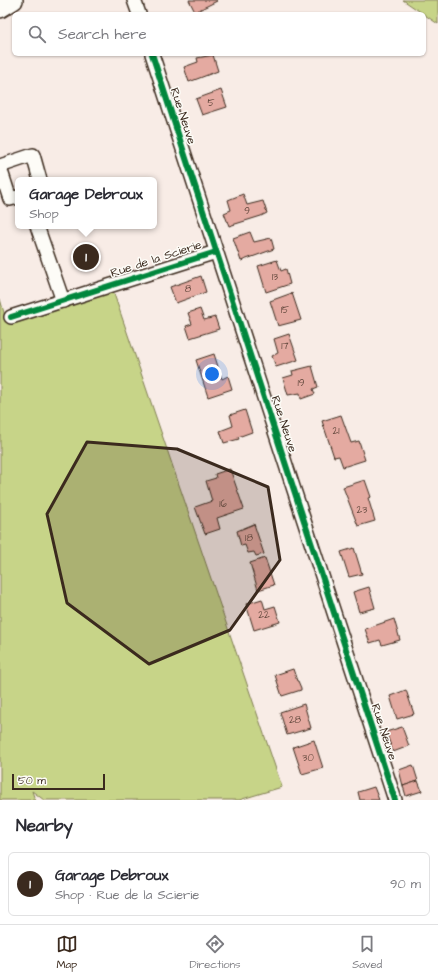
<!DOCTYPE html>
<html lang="en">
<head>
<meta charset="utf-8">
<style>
	:root { --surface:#fff; --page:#f2f2f3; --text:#2b2b33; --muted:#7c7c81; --line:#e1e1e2; --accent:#3b2a1e }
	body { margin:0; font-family:"Architects Daughter",sans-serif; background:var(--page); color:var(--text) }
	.scale { position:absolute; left:12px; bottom:10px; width:93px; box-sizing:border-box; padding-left:4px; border:2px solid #3b2a1e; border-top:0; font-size:11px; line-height:14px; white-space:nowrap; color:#3b2a1e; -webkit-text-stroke:3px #fdfcf7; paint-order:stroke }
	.you { position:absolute; left:212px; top:374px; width:14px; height:14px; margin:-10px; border:3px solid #fff; border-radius:50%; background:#1a73e8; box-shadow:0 0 0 6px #1a73e833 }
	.badge { display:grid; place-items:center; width:26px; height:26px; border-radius:50%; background:var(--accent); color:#fff; font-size:13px; font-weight:700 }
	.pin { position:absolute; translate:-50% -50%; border:2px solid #fff; box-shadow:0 1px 4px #0006 }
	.popup { position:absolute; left:15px; top:177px; width:142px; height:52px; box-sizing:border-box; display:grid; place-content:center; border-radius:6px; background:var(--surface); filter:drop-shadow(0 1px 3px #0005); font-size:13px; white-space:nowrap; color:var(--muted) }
	.popup b { font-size:15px; color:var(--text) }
	.popup::after { content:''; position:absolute; left:50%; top:100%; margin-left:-8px; border:8px solid transparent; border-top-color:var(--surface) }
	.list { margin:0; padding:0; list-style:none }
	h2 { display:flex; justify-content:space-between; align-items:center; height:52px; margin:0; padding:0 16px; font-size:17px }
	h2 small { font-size:13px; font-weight:400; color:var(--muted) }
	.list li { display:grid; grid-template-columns:26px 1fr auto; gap:12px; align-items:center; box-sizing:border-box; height:64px; margin:0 8px 8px; padding:0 8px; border:1px solid var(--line); border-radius:6px }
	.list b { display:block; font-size:15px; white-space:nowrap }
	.list p { margin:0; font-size:13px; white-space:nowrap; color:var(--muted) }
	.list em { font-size:13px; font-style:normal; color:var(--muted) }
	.icon { flex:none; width:22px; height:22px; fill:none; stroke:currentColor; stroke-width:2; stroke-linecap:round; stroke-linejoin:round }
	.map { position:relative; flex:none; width:438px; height:800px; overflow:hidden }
	.search { position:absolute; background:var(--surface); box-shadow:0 1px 3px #0004; left:12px; right:12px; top:12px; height:44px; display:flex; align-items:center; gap:10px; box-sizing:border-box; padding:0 14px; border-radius:6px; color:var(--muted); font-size:15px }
	.sheet { height:124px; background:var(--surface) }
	nav { display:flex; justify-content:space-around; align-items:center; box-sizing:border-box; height:56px; border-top:1px solid var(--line); background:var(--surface); font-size:11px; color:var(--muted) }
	nav a { display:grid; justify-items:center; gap:2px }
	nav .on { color:var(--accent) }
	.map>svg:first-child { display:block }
	.green { fill:#c7d488; stroke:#817f53 }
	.building { fill:#e4aaa1; stroke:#3b2a1e }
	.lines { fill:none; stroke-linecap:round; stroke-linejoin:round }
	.street-casing { stroke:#3b2a1e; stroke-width:16 }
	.secondary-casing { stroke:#3b2a1e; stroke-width:22 }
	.street { stroke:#fdfcf7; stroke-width:13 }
	.secondary { stroke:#fdfcf7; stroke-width:19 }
	.cycleway-casing { stroke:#fdfcf7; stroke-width:8 }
	.cycleway { stroke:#00873e; stroke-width:6 }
	.marked { fill:#3b2a1e; fill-opacity:0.2; stroke:#3b2a1e; stroke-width:3; stroke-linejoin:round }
	.labels { text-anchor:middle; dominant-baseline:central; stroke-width:3; stroke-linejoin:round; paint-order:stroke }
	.number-label { font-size:10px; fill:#654a3f }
	.street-label { font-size:12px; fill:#3b2a1e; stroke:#fdfcf7 }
</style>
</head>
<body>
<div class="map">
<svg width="438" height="800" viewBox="0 0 438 800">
	<rect width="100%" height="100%" fill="#f8ece6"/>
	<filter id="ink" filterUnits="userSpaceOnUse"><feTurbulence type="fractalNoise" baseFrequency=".025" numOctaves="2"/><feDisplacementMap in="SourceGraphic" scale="8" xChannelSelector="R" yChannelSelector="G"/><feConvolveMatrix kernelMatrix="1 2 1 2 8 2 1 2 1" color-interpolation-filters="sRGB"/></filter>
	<g filter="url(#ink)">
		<!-- green -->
		<g class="green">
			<polygon points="403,0 438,0 438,24"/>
			<polygon points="112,288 282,787 239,800 44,800 32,791 35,800 0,800 0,299 7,323"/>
		</g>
		<!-- building -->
		<g class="building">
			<polygon points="189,0 216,0 217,1 195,12"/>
			<polygon points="213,55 218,71 189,82 184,67 198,62 197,58"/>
			<polygon points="221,90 227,107 202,115 196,99"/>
			<polygon points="243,194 247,205 263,201 267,213 261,216 229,226 224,213 231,210 228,200"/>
			<polygon points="250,232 254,242 271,238 274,249 241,261 233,238"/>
			<polygon points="277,260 281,271 286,269 290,284 266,292 258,266"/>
			<polygon points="201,276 206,292 176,303 170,287"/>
			<polygon points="292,293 301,320 278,326 270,301"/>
			<polygon points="200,309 204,320 215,317 219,329 190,338 186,326 192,324 188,313"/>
			<polygon points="289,334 298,360 276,367 272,356 278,353 274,339"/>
			<polygon points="214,354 222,379 228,376 232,389 208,397 196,360"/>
			<polygon points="312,366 318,387 313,389 315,394 301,399 300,393 288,395 283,378 293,375 292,371"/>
			<polygon points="245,410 252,432 238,437 239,439 224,443 220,431 233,426 230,415"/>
			<polygon points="341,415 351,443 359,441 365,460 343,467 339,456 334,457 322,421"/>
			<polygon points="230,469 244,509 217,518 220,529 205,534 195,507 212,501 206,481 216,478 215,474"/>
			<polygon points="365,480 371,497 368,498 375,521 358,526 343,487"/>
			<polygon points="254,524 264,554 256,556 254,552 248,553 245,545 241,546 237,531"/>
			<polygon points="354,548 362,574 349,577 341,552"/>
			<polygon points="265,558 274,585 258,590 250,563"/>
			<polygon points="369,587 375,608 359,612 353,592"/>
			<polygon points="262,599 265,609 275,606 280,622 254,630 246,604"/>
			<polygon points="394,619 400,640 382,645 380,640 370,643 365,629"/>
			<polygon points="293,669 297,681 298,681 301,688 301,690 282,696 275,675"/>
			<polygon points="406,690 414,714 397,719 390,696"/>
			<polygon points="304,704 311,728 287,735 280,712"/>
			<polygon points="402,727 409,746 393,752 386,732"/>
			<polygon points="314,740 323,768 302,774 293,747"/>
			<polygon points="413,765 418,781 403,786 399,770"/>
			<polygon points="418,781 422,791 406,796 403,786"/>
			<polygon points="374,787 379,800 360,800 358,792"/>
		</g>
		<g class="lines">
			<!-- street casing -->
			<g class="street-casing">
				<g id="street">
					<polyline points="134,0 139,14"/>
					<polyline points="152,54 395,800"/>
					<polyline points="0,166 33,155 40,180"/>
					<polyline points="0,168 10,199 18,197"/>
					<polyline points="37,226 63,301"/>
					<polyline points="11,317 216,252"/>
				</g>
			</g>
			<!-- secondary casing -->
			<g class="secondary-casing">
				<polyline id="secondary" points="0,8 13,0"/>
			</g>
			<!-- street -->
			<use href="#street" class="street"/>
			<!-- secondary -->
			<use href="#secondary" class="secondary"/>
			<!-- cycleway casing -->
			<g class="cycleway-casing">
				<g id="cycleway">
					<polyline points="152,54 395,800"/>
					<polyline points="11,317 216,252"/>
				</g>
			</g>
			<!-- cycleway -->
			<use href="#cycleway" class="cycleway"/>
		</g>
	</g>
	<!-- marked area -->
	<path class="marked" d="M87,442L177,449L268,487L280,560L230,630L149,664L67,603L47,514Z"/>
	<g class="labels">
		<!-- number labels -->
		<g class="number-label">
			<text x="211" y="103">5</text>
			<text x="247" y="211">9</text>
			<text x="275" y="277">13</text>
			<text x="188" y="289">8</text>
			<text x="285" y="310">15</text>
			<text x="285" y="346">17</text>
			<text x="301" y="383">19</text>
			<text x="336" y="431">21</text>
			<text x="223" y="504">16</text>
			<text x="362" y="510">23</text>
			<text x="249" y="538">18</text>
			<text x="264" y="615">22</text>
			<text x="295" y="720">28</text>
			<text x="308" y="758">30</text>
		</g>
		<!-- street labels -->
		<g class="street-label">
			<text transform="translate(183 116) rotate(72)">Rue Neuve</text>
			<text transform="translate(156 259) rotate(-18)">Rue de la Scierie</text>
			<text transform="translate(284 424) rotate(72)">Rue Neuve</text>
			<text transform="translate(384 732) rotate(72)">Rue Neuve</text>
		</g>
	</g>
</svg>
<div class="scale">50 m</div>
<div class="you"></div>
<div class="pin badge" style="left:86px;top:257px">1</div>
<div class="popup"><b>Garage Debroux</b>Shop</div>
<div class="search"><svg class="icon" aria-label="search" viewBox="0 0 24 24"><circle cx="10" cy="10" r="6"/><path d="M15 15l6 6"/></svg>Search here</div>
</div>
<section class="sheet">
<h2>Nearby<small></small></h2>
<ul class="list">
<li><span class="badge">1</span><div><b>Garage Debroux</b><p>Shop · Rue de la Scierie</p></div><em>90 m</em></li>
</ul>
</section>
<nav>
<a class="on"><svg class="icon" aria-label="map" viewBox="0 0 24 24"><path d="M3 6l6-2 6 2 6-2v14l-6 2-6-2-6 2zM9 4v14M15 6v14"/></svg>Map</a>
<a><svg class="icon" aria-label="directions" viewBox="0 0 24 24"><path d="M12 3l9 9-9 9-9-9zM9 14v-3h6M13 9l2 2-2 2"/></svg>Directions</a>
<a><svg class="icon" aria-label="saved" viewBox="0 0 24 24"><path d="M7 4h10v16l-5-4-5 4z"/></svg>Saved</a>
</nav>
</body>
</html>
